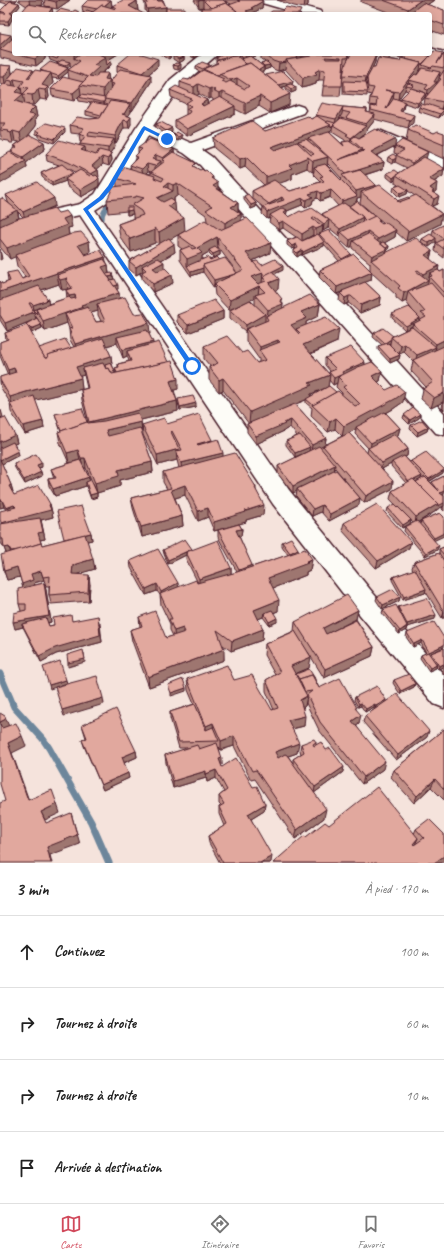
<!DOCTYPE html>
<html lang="fr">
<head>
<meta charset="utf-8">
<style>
	:root { --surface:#fff; --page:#f6f6f6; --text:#222; --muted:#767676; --line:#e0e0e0; --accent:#d1495b }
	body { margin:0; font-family:Caveat,sans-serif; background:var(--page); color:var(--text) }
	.stop { position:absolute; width:12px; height:12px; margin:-9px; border:3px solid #1a73e8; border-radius:50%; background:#fff }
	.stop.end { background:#1a73e8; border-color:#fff; box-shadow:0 1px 4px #0008 }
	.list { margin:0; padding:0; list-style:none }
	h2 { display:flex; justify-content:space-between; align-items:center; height:52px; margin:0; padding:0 16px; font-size:17px }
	h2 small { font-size:13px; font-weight:400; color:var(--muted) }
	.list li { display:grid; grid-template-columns:26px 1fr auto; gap:12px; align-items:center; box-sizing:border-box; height:72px; padding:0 16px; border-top:1px solid var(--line) }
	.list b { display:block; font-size:15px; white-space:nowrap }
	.list em { font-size:13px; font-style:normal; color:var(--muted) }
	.icon { flex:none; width:22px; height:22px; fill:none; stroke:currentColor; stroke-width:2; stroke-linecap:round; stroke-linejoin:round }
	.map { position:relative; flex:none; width:444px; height:863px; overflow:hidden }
	.search { position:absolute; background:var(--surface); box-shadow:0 2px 10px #0003; left:12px; right:12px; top:12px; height:44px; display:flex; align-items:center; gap:10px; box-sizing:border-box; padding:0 14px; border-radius:4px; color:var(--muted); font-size:15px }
	.sheet { height:340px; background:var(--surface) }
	nav { display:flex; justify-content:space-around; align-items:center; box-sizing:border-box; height:56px; border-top:1px solid var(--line); background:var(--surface); font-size:11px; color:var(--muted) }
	nav a { display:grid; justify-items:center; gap:2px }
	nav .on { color:var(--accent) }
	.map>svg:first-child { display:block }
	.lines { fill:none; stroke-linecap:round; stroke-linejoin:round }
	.stream-far2 { stroke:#6d869b; stroke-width:4.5 }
	.stream-far1 { stroke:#6d869b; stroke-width:5.5 }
	.stream { stroke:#6d869b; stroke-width:7 }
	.street-casing { stroke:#4a1f2b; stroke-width:3 }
	.street { fill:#fdfcf7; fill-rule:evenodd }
	.wall { fill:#c29088; stroke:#4a1f2b; fill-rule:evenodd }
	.shaded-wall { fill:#9e766f; stroke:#4a1f2b }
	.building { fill:#e1a89e; stroke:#4a1f2b; fill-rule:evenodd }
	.route { fill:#1a73e8 }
</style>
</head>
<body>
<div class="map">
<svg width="444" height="863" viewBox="0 0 444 863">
	<rect width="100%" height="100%" fill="#f5e3dc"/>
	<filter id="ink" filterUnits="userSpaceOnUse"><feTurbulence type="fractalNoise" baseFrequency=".025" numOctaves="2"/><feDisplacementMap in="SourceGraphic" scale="8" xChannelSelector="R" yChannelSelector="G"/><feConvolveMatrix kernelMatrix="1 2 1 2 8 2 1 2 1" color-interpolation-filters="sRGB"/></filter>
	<g filter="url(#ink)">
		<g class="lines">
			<!-- stream-far2 -->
			<polyline class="stream-far2" points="101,218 110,199"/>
			<!-- stream-far1 -->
			<polyline class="stream-far1" points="101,226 102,217"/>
			<!-- stream -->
			<polyline class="stream" points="0,674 14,707 43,739 49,748 91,822 109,863"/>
			<!-- street casing -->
			<g class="street-casing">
				<g id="street">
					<polygon points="260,0 282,0 320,11 322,14 300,14 262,3"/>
					<polygon points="430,48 444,52 444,61 425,55 424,54 430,54"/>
					<polygon points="202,54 218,54 181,86 153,126 191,143 291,107 297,105 303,107 305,110 303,113 202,150 212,157 444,413 444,435 436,433 200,165 184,153 148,136 116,190 107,202 95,210 289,490 373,593 444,675 444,708 434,704 355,609 273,504 80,215 61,219 0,238 0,226 52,210 80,204 95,194 136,128 170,80"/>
					<polygon points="379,130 444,158 444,169 373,138 371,135 373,132"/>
				</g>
			</g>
			<!-- street -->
			<use href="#street" class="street"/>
		</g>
		<!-- wall -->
		<g class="wall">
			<polygon points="0,0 17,0 15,2 19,3 20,6 13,14 13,17 9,25 0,24 0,13 1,13 0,11 7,4 0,2"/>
			<polygon points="18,0 42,0 43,5 39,6 50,7 45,6 44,0 70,0 57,9 52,8 53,14 25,5"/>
			<polygon points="88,0 111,0 112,6 110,8 112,8 112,6 137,1 138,11 83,13 82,6"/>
			<polygon points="143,0 163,0 166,7 166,11 184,14 147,14 145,10 145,4"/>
			<path d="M194,0H261L262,8L253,13V14H201V8H204L203,7L199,8ZM225,1L231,4L229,5Z"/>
			<polygon points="277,0 308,0 308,5 304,8 294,6"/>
			<polygon points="361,0 434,0 427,5 444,10 444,35 430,30 430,14 393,14 361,2"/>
			<path d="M0,33L11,39L14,54H118L108,60L111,65L103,73L110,80V82L118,72H117V65L158,66L149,74L151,82L132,111H131V112L128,116L131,124L129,128H124L116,143H114L115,146L110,153H111L112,160L109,166L103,164L97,169L98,170L99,185L97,188L81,197L67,186L66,181L52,186L42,177L41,173L59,165L47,161L46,154L80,145V144L81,142H80L79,134L71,133L70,125L90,119L98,118L86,115V111L91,103L79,101L78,97L81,95V94L74,101L52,96L51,89L69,79L68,72L59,79L52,78L53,83L48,89L49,97L47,100L40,99L36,104L33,105L25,104L35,107L37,117L35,119L36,126L27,137L44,142L45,149L26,163L27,168L12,153L11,151L15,148L14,146L19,142L15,141L13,143H10L9,141L2,140L0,133V87H1L3,84H0V65L11,66L12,73L33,70L34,72L40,71L57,64V63H58L50,60L49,56V57L45,56V59L36,66L1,58L0,54ZM70,65L73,66L68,70L67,68L70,66ZM68,169H69L76,173L73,174Z"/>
			<polygon points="160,54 176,54 172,56 171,55 171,57 169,59"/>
			<polygon points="186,54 201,54 201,55 194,58"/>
			<path d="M224,54H256V56L252,57L261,65V63L265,62L261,59V56L257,54H349L348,60L351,54H378L375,59V62L372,68L375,67L379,58L380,54H424L430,56H442L444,54V105L442,109L444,113L439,118L418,111L419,107L424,105L425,98L426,97H425L417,107L404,103L403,109L402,112L413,123L408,128L374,119V121L366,131L365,133L361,137L395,146L377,156L384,162L383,169L365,175L376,185V187L395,197V198L397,201L410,198L415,196L408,191L407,194L399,197L393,191L394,187L398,185L395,183V180L393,182L387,177V173H399L407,168L395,162L392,164L387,161L388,157L396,156L397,154L394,153L395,146L406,142L408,130L434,133H444V159L407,142L426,158L443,176L434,182L436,191L433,193L437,204L432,206L442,214L440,224L406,241L396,232L395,237L384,243L389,246L388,250L386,251V252L432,251L430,259L440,272L444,270V410L442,408L443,402L431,408L421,399L423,389L426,387L411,371L413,361L404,352L399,354L390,345V343L389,344L400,355L399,359L390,363L378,350V346L382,345L373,337L374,333L393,336L412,327V326L405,330L392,318V314L416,315L406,302V301L402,303L396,298V295L372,273L371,280L365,282L381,297L380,305L360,313L350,304L348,303L344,305L339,301L340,293L342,292L336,294L319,277L320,270L339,261L324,244V246L302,255V254L297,257L294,254V250L296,249L295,248L292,249L287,245V241L296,237L283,228L279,230L269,222L270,218L267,219L262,214L263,207L252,198V191L264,185L245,167L240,169L214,148L213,138L265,131L311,119L316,116V115L343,107L367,109V112L370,113L371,106H376L369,105L370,98L371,95L368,94L367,93V96L343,94V82H342L344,68H343L340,96H322L324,80H319L316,81V84L302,88L285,69L278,71L273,69L270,66V68L264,70V71L262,72L266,75L293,81L292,85L296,91L291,93L286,89V86L282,88L289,105L270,113L259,106L245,114L235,109V114L187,136L175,127V120L186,115V104L171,97L170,90L180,87V82L189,80L201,72L196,70V66H210L216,63V58ZM390,56L403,58V57V59L400,61L389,59ZM413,88L424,92V93L413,89ZM405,90L408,91L401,98V100L398,99ZM199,94L209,99L211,98L213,99V101L208,104L207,100L197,96ZM332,129V132L345,140V142H342V144L330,133V131ZM327,163L332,168L342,179L341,180L327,165ZM307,168L312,172L314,171L313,174L320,181V182L290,191L278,183L292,179V174ZM330,197L338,206L322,214V215L302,212L289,217L286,215L287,211L302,205L305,208L312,204L313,200L317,198L320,201ZM361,197L360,203L384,223L382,224L379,223L380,220L357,202V198ZM328,227L339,236L340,235V240L349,248L352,246V248L370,263V270L322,232V231L328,228ZM313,235L314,236L303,240Z"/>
			<polygon points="173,56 184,57 184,60 179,63 173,59"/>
			<polygon points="176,63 181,68 178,70 174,69 173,65"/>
			<polygon points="156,124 172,132 166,134 156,128"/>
			<polygon points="36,130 65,132 54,143 39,138 39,135 36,134"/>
			<polygon points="174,135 182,138 178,141 174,139"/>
			<path d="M138,148L174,149V153L213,179L218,189L238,203V211L241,214V220L270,253L252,261L253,262L262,265L283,270L274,274L278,289L275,290L283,304L282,308L320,304L318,316L306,322V325L337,342L311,354L329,374V372L330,371L325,365V358L365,364L382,371L380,381L378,382L386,390L403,402L393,409L386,413L400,428L398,435L397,436L408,449L407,456L405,457L410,462L411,461L443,473L429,482L431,484L432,482L444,476V511L442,509L443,506L436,510V511L419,522L420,524L421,521L440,513L434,541L437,550L425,556L404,531L405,527L413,523L390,499L392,491L406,483L391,466V464L382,469L392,489L364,503L335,468L334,471L359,505L329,521L321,512L312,516L296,496L297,491L293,493L278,474V466L310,451H309L295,457L286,445V441L297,436L290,427L285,430L284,431L256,444L247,432V424H249L223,390L219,392L209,380V367L210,366L204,359V346L241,353L257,363L259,362V359L246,341V332L230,318V310L242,304L229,310L215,295L214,287V288L203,272L191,276L180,260V250L182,249L178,246V235L207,221L206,215L178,195L174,198L175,211L185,231L170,239L175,252L161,260L164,268L173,283L153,292L142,279V272L136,275L129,269V261L159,244L155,241V243L131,252L120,237L118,224L134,218H133V214L127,215V211L108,213L107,200L117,186L116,178L131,169L130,165L135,160V156L138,153ZM148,171L151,172V174L146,173ZM218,247L236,271L220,260L202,259V256L209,252V254L213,258L220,255V251L216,248ZM255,298V305L250,300ZM329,380L333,385L337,383L336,387L342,393V394L336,392L328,387ZM324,389L311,396V394ZM306,400V403L312,408L311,416L328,432L335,429L342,436L325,445L326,438L295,404ZM356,429L355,434L368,448L367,453L349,433Z"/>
			<path d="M6,195L55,206L44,211L58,213L72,227L68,228L69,235L89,241L90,252L85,254V255L105,257L106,261L108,265L109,273L113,276L114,280L118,289H116L119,293V298L134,314L150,334H149L153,344L178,389L174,390L177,401L178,411L141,420L142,432H141L152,462L153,472L120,480V486L97,493L86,468H84L89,477V481L97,493V497L91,499L86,486L55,496L49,486L48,479L54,478L51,469L80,460L69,463L60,443L58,432H61L55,414L88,423L82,400L81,390L87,388L84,375L80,376L82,389L35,400L43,421L44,428L25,434L11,412L10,404H11L1,388L0,382V377L8,375L0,356V342L6,340L5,333L26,326V324L34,320L7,331L0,320V281L2,284L8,282L7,273L22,279L25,277L17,266L15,256L10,259L0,247V199L10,205L8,202ZM18,212L23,217L17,219L19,218ZM59,284V285L62,290L68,289V290H66L67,298L48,304V300L41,290ZM98,311V315L101,321L96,322L91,313ZM35,315L45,331L67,323L69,329L70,340L74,347L71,348H39L30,331L31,333L42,328L41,325L36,319ZM117,343L123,358L127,356L129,361L118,364V367L115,368L116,373H115L112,364L111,356L106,346Z"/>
			<polygon points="244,196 256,203 256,207 251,209 244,200"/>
			<polygon points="444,226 444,258 435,251 436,243 437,243 436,241 429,247 421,242 422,239 432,235 433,230"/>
			<polygon points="223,311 223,319 188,333 177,322 177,315"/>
			<polygon points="178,399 196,407 180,410 178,403"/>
			<polygon points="420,414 419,418 409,424 403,418 404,415"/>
			<polygon points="0,419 15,435 17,443 14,444 19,455 2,464 11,485 13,492 12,492 14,495 50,504 53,517 41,520 45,539 40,540 42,545 91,533 92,540 87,541 95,569 76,574 90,584 89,601 51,604 49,595 49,586 46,586 44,580 34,583 35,585 44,583 46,590 51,622 48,623 49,626 72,621 100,623 102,642 56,654 41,662 23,627 15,629 21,611 19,604 23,588 20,577 7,580 4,571 6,554 4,546 2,545 0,538 1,524 6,510 4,507 0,508"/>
			<polygon points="167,424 212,440 212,441 223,456 256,487 256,490 263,515 246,520 246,522 239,524 242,529 241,536 239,536 252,567 288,555 282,546 282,542 298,549 298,551 312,559 310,570 306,572 306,575 273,588 278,611 273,613 277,622 269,625 263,617 258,619 263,629 262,640 231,651 223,645 224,660 149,687 132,641 130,630 140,627 139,617 166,638 173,636 170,630 170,624 161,605 160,595 157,591 146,595 131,568 130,561 178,587 198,583 186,559 186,555 168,564 164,554 163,550 192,550 231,568 231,574 237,572 218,537 218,530 214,531 208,517 198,521 185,495 175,498 182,516 183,526 142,537 133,508 131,498 167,489 163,482 163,472 179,468 177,460 158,465 143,435 142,425"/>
			<polygon points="411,425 428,427 427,431 417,436 410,429"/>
			<polygon points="14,464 42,467 39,468 41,472 42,476 25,484 15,468"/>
			<polygon points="388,508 411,520 410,524 402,528 387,512"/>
			<polygon points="344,523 409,548 376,568 342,530"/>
			<polygon points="444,547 444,618 442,618 426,592 425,593 403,600 392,580 393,577 413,570 412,568 414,562 439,553 439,549"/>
			<polygon points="377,597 400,597 399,601 382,609 376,600"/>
			<polygon points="398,607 435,619 407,627 406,630 399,634 382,613 383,610 398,609"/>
			<polygon points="358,610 356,619 374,647 372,656 324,678 308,652 309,668 297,673 314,677 319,688 356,709 359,723 356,725 383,769 362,784 319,730 306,703 306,700 305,706 303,708 304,726 292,729 297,753 288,756 293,763 293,759 301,754 300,750 301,744 316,742 316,746 343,772 314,793 324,818 295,839 255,779 251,780 234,746 221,750 219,747 222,765 221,766 222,767 253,787 265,804 264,811 251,819 271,862 270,863 220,863 209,843 208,836 224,826 219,814 219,807 221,806 219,804 219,796 224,792 216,778 207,782 206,778 173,788 166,763 165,755 189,748 179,748 170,718 170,712 194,704 188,690 187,679 234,680 272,710 274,710 266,691 266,680 275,675 264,655 265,644 294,631 295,622"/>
			<polygon points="407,633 444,648 444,675 442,672 443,667 438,669 436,667 436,668 429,671 420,658 421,655 426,653 421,643 413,647 406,637"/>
			<polygon points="394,680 415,684 414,687 400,694 393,683"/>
			<polygon points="355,697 386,701 427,737 396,760 363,722 365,716 375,709 374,707 365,712 361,706 358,707 354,700"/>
			<polygon points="82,725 136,751 137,757 124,763 129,778 103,790 84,746 82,740 86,738"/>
			<polygon points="444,729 444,800 431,787 414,803 391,777 394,770"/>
			<polygon points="329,825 414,834 416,829 444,834 444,861 441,863 273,863 306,837"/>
		</g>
		<!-- shaded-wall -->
		<g class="shaded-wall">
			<polygon points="12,0 17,0 11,5 11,1"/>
			<polygon points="29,0 42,0 43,5 30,7"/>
			<polygon points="59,0 70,0 57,9 56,2"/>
			<polygon points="111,0 112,6 104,14 100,10"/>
			<polygon points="156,0 163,0 164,5"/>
			<polygon points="203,0 203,7 199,8 198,1"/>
			<polygon points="306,0 308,0 308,5 304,8 305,1"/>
			<polygon points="421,0 434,0 414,14 410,13 410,14 408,14 408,9"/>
			<polygon points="137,1 138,13 129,6"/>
			<polygon points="263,1 262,8 253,13 253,14 246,14 246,11 251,8"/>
			<polygon points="19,3 20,6 13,14 13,17 9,25 8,21 10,13"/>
			<polygon points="166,7 166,14 148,14 147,9"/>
			<polygon points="52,8 53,14 48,14"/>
			<polygon points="237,11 237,14 230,14"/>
			<polygon points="11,35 12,43 0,50 0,45"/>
			<polygon points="42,54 45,54 45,59 36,66 35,59"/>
			<polygon points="76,54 88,54 74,59 74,55"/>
			<polygon points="97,54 118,54 106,61 111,61 111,65 107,68 107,69 100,74 101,79 89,76 94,65"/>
			<polygon points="170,54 171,54 171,57 169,59 169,55"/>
			<polygon points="194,54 201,54 201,55 194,58"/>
			<polygon points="251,54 256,54 256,56 242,61 242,57"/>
			<polygon points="376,54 378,54 375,59 375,62 367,80 367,78 365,84 366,77"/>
			<polygon points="184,57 184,60 179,63 179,59"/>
			<polygon points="158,59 158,66 142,80 142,73"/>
			<polygon points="70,62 70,66 65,69 65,66"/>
			<polygon points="286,62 285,69 278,71 279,63"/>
			<polygon points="421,63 420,70 412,81 409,80 408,86 406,86 405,90 398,100 399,92"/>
			<polygon points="181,64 181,68 178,70 178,66"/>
			<polygon points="270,65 270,68 264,70 264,66"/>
			<polygon points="11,66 12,74 7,80 7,81 5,84 4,77"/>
			<polygon points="264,67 264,71 258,74 258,70"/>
			<polygon points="68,68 68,72 59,79 58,76"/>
			<polygon points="320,69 319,80 316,81 316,84 302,88 303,78"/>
			<polygon points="33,70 35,80 27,78"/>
			<polygon points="440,72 439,79 437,83 435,90 427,97 428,90"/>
			<polygon points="51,73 53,83 48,89 49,97 47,100 45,90 42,85"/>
			<polygon points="108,73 109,81 110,80 111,92 104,99 105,104 104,105 103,89 105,79"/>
			<polygon points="151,75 151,82 132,111 132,103"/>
			<polygon points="237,78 237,88 231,90 231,80"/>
			<polygon points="14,79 16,89 14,91 12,81"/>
			<polygon points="293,81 292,85 286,85 286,86 273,90 273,86"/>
			<polygon points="198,84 199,94 194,98 194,87"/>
			<polygon points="21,87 22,94 23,94 25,104 15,101 16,92"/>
			<polygon points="80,87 81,94 74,101 73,93"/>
			<polygon points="296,87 296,91 291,93 291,89"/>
			<polygon points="211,88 211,98 209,99 209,89"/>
			<polygon points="38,89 40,99 36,104 33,105 32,95"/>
			<polygon points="222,92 222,103 219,104 219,94"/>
			<polygon points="394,92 393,100 386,109"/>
			<polygon points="426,93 425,97 417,107 418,103"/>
			<polygon points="290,94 289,105 270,113 270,103"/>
			<polygon points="260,96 259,106 245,114 245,103"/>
			<polygon points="207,100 208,108 201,104"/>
			<polygon points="444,100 444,105 441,110 443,102"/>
			<polygon points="405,102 403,109 399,118 400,111"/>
			<polygon points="130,104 131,112 125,121 124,114"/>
			<polygon points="235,106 235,114 187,136 187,129"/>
			<polygon points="35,107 37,117 35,119 36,126 22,143 20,133 28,114"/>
			<polygon points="343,107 342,114 335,126 336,119"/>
			<polygon points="444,110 444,113 439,118 440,114"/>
			<polygon points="375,114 374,121 366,131 365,133 354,142 351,139 350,145 351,138 366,126 366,124"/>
			<polygon points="414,115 413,123 408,128 410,120"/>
			<polygon points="131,117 131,124 129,128 128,121"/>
			<polygon points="123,120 124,128 116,143 115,136"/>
			<polygon points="331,125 333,125 332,129 330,131 330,136 308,138 308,144 298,141 298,147 271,158 271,147"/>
			<polygon points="65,128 65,132 54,143 54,139"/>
			<polygon points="172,128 172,132 166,134 166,131"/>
			<polygon points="13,131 15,141 13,143 11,133"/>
			<polygon points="182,135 182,138 178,141 178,137"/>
			<polygon points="114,139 115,146 108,156 108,148"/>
			<polygon points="396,139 395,146 370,159 371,152"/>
			<polygon points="44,142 45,149 26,163 27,168 0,184 0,176 24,162 23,157"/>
			<polygon points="85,147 86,154 81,150"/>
			<polygon points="174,149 174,156 163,160 163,158"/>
			<polygon points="362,150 361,158 338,160"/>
			<polygon points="428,152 426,159 411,170 412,163"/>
			<polygon points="111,153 112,160 109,166 108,159"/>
			<polygon points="156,155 156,163 152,166 152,159"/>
			<polygon points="102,157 103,164 94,172 98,170 99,177 92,182 91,174 92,166"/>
			<polygon points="246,157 245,167 240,169 240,159"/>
			<polygon points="308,157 307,168 292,174 292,179 266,188 266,177 289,165"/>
			<polygon points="328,157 327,167 314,167 314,171 312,172 313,161"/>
			<polygon points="396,158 395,162 392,164 393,160"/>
			<polygon points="161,161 161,169 155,174 155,166"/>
			<polygon points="384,162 383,169 347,180 344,178 345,174"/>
			<polygon points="147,164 148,171 143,176 142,169"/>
			<polygon points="444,169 443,176 427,186 429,179"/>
			<polygon points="73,173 74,177 65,179 66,181 52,186 52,182"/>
			<polygon points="396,176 395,180 393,182 393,178"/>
			<polygon points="213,177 213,185 218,183 218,195 213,198 211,178"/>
			<polygon points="99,178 99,185 97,188 81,197 80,190"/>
			<polygon points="168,183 168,193 173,191 173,185 177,183 178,195 174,198 174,203 175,203 176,215 157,198 164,186"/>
			<polygon points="437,183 436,191 433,193 432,198 430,188"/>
			<polygon points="376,185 375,193 361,192 361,197 357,198 356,203 341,209 342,201 356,196 356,191"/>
			<polygon points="331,190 330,197 320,201 321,193"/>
			<polygon points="408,190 407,194 399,197 400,193"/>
			<polygon points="318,191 317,198 313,200 312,204 305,208 306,200 309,194"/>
			<polygon points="439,196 437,204 432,206 434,199"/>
			<polygon points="282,197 281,205 303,198 302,205 287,211 286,218 270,215 270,218 267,219 267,212 269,211 269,204"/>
			<polygon points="54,198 55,206 25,219 23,212"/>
			<polygon points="238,203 238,216 241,214 241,226 225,235 225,223 231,207"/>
			<polygon points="256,203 256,207 251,209 251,205"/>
			<polygon points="17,210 19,218 0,227 0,219"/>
			<polygon points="132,210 133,214 127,215 127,211"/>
			<polygon points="442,214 440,224 406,241 408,231"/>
			<polygon points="70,216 72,227 68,228 69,235 10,259 7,248 63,219"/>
			<polygon points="363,217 362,224 341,232 340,235 339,236 340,229"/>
			<polygon points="184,218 185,231 160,245 159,232"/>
			<polygon points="329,220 328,228 323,231 324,224"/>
			<polygon points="283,221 283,228 279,230 279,223"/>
			<polygon points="323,226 322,234 319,234 316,237 316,229"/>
			<polygon points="313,227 313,235 302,241 302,234"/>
			<polygon points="155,230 155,243 131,252 130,239"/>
			<polygon points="396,230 395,237 377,247 378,239"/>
			<polygon points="368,231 367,239 353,241 352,246 349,248 350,240"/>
			<polygon points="217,237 218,247 210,251 209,250 209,252 202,256 202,263 187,266 187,259 197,248"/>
			<polygon points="436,238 436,242 429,247 429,243"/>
			<polygon points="89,241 90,252 80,256 78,245"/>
			<polygon points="324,242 324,246 302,255 303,252"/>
			<polygon points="271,243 270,253 245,264 246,253"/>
			<polygon points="174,244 175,252 146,269 142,266 143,271 136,275 136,267"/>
			<polygon points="296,244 295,248 292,249 292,246"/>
			<polygon points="389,246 388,250 386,251 386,256 371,260 372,256"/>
			<polygon points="0,249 2,259 0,260"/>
			<polygon points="302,250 302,254 297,257 297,253"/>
			<polygon points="220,251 220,255 213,258 213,254"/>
			<polygon points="432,251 429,262 425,255"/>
			<polygon points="105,257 106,265 108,265 109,275 66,279 68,289 62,290 60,280 57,275 59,284 0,304 0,292"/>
			<polygon points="164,262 164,270 154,275 153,268"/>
			<polygon points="283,266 283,270 264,279 263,276"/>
			<polygon points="439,266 437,276 432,276 430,273 426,290 408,292 406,301 402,303 404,293 421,284 423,274"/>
			<polygon points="203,268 203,272 191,276 191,272"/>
			<polygon points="372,272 371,280 343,291 342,291 342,292 336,294 337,287"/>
			<polygon points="238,273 214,284 214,288 214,280"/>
			<polygon points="263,273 262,283 251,288 251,277"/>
			<polygon points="172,275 173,283 153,292 153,284"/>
			<polygon points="113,276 114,280 107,281 106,278"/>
			<polygon points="279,279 278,289 268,294 269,283"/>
			<polygon points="118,285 118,289 113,290 112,286"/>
			<polygon points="259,286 258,296 255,295 255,298 229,310 230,300"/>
			<polygon points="119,293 120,304 97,304 98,311 84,315 65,314 67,323 45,331 43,321 81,305"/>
			<polygon points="75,295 76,305 71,307 69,296"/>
			<polygon points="349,296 348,303 344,305 345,298"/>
			<polygon points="381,297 380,305 360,313 361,305"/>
			<polygon points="282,299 282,304 283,304 282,314 267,318 268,310"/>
			<polygon points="48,300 49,307 34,310 33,305"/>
			<polygon points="320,304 318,316 306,322 306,331 296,329 296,335 291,325 301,312"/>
			<polygon points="223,311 223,319 188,333 188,325"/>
			<polygon points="34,312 36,319 7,331 5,323"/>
			<polygon points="265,314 265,322 246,329 245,333 246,325"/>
			<polygon points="420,318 419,322 413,324 412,326 405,330 406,326"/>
			<polygon points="149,323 150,334 119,342 117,337 117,343 76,354 75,344"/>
			<polygon points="41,325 42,328 31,333 31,329"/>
			<polygon points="339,329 337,342 302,357 303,345"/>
			<polygon points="391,339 390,343 384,347 385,343"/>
			<polygon points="278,340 277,352 260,350 260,347"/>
			<polygon points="444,340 444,350 434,354 436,344"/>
			<polygon points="153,342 153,350 127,351 127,356 123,358 122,350"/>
			<polygon points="405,344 404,352 399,354 401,346"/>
			<polygon points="436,347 434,354 415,363 417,355"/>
			<polygon points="400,355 399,359 390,363 390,359"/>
			<polygon points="111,356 112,367 105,365 105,369 83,368 84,375 78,377 76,367"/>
			<polygon points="365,362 364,370 338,377 337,383 333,385 334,378 342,372"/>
			<polygon points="14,368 17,378 10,380 8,370"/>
			<polygon points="382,371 380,381 370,387 372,376"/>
			<polygon points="330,375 328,387 311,394 310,398 249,424 250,412 309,383"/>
			<polygon points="81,378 82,389 28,402 13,407 10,397 26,392"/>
			<polygon points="223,378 223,390 219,392 219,380"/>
			<polygon points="178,379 178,389 171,391 170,381"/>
			<polygon points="405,392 403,402 393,409 358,428 356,427 356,429 342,437 344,426"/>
			<polygon points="444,393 443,402 431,408 434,398"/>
			<polygon points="177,401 178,411 91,432 89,422"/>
			<polygon points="196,403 196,407 180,410 180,407"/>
			<polygon points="0,410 1,410 3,417 0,418"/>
			<polygon points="420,414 419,418 409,424 410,420"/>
			<polygon points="336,418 335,429 328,432 330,422"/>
			<polygon points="291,420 290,427 285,430 284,431 256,444 256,436"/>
			<polygon points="43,421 44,428 25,434 23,426"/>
			<polygon points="141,422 142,432 107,440 106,430"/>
			<polygon points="428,427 427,431 417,436 418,432"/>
			<polygon points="400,428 398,435 370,450 371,443"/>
			<polygon points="15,435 17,443 0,450 0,442"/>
			<polygon points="326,438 325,445 311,452 312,445"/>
			<polygon points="212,440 212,450 197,454 197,444"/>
			<polygon points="310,447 309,451 295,457 295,453"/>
			<polygon points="179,449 180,459 176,451 177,460 158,465 157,455"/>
			<polygon points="408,449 407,456 393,463 392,462 391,464 380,470 382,463"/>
			<polygon points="78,450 80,460 69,463 67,453"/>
			<polygon points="18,451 19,455 0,465 0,460"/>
			<polygon points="223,453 223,463 182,473 181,463"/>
			<polygon points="81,458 85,458 86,468 83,468"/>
			<polygon points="152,462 153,472 120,480 120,486 97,493 95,483 118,470"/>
			<polygon points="42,463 42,467 38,468 37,465"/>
			<polygon points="335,465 334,472 297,489 297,491 293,493 293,486"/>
			<polygon points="444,470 443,473 428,482 429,479"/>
			<polygon points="41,472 42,476 25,484 24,480"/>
			<polygon points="422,476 421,479 409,486 410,482"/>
			<polygon points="89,477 90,484 86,482 86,486 55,496 53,489"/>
			<polygon points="393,481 392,489 364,503 366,496"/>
			<polygon points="11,485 13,492 11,493 9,486"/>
			<polygon points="185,485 185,495 172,499 171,490"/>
			<polygon points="444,491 444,494 439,496 440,493"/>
			<polygon points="97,493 97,497 91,499 90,495"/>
			<polygon points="360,498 359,505 329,521 330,514"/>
			<polygon points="0,500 2,500 4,507 0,508"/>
			<polygon points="444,503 444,506 436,510 436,511 415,524 416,517 438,504"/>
			<polygon points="50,504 53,517 41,520 45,539 40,540 13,558 1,523"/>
			<polygon points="14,505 16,512 8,515 6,508"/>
			<polygon points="264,505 263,515 246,520 246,522 214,531 214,522"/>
			<polygon points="322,505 321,512 312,516 313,509"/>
			<polygon points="208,508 208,517 198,521 198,511"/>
			<polygon points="182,516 183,526 142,537 141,527"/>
			<polygon points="411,520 410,524 402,528 403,525"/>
			<polygon points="242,529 241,536 236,537 236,530"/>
			<polygon points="91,533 92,540 66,546 65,539"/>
			<polygon points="444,533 444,536 433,541 434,538"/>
			<polygon points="411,542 409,548 376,568 378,561"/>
			<polygon points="439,546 437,550 425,556 426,553"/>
			<polygon points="9,547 11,554 7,555 4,548"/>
			<polygon points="298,549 298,553 290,557 290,553"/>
			<polygon points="186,552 186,555 168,564 168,560"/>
			<polygon points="93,559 95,569 75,575 72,574 73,565"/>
			<polygon points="312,559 310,570 306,572 306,575 268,590 268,578"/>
			<polygon points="252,565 252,572 239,576 239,570"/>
			<polygon points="17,567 20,577 7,580 4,571"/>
			<polygon points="231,568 231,574 199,586 199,579"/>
			<polygon points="41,571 44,580 34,583 36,589 24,593 22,584 31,574"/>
			<polygon points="89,575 90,584 89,601 88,592"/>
			<polygon points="44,583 46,590 51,622 24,627 22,624 23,627 15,629 13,622 49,616"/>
			<polygon points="178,583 179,590 162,598 161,592"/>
			<polygon points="157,584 157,591 146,595 146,589"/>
			<polygon points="426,589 425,593 403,600 404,597"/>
			<polygon points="400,597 399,601 382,609 383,605"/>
			<polygon points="279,600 278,611 265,616 264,613 263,617 253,621 254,610"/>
			<polygon points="358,610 356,619 321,637 323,628"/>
			<polygon points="444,612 444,618 442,618"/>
			<polygon points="436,615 435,619 407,627 406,630 399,634 400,631 407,627 407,624"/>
			<polygon points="98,616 102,642 56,654 41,662 39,656"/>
			<polygon points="277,618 277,622 269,625 269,622"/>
			<polygon points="183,628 183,639 175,642 174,631"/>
			<polygon points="263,629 262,640 231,651 232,641"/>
			<polygon points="422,640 421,643 413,647 414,644"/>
			<polygon points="444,645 444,647 428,655 429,652"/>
			<polygon points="374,647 372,656 324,678 325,669"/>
			<polygon points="224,649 224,660 149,687 148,677"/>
			<polygon points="84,653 85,662 68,667 68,663"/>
			<polygon points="311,657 309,668 290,676 291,666"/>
			<polygon points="444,664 443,667 438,669 439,666"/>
			<polygon points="437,665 436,668 429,671 430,668"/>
			<polygon points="66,680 67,683 50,689 49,685"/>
			<polygon points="415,684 414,687 400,694 401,691"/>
			<polygon points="186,688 186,691 171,696 171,693"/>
			<polygon points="307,696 305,706 299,710 300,700"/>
			<polygon points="103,698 104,704 64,716 62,710"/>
			<polygon points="386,700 386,703 375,709 376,706"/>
			<polygon points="361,703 361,706 358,707 359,704"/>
			<polygon points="375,704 374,707 365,712 366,709"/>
			<polygon points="361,715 359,723 351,729 352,721"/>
			<polygon points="305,716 304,726 287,730 288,720"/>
			<polygon points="6,719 10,729 4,732 0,725 0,722"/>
			<polygon points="213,723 214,733 206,736 206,726"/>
			<polygon points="429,731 427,737 396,760 398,755"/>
			<polygon points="22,736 26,746 12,753 32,809 28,800 8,743"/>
			<polygon points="234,736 234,746 221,750 221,741"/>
			<polygon points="299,743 297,753 274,761 275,752"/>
			<polygon points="136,751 137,757 123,763 122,757"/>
			<polygon points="222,758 222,765 219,766 219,759"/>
			<polygon points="385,761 383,769 362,784 364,777"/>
			<polygon points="344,767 343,772 314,793 315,787"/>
			<polygon points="216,770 216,778 207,782 206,774"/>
			<polygon points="206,771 206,778 173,788 173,781"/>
			<polygon points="128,773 129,778 103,790 101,785"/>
			<polygon points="435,779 431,787 414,803 417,796"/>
			<polygon points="57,804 60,813 45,820 41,812"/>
			<polygon points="265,804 264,811 248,821 248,814"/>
			<polygon points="326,809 324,818 295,839 297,830"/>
			<polygon points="71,813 80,844 50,855 52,863 51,863 47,847"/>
			<polygon points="418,838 414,847 413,844"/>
			<polygon points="272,856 271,862 270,863 260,863"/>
			<polygon points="444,856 444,861 441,863 434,863"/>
		</g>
		<!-- building -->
		<g class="building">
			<polygon points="48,0 59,0 56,2"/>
			<polygon points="88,0 111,0 104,6 102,5 97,9 82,6"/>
			<polygon points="123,0 134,0 137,1 129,6 144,14 90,14 102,5 116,9 117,8 112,6"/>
			<polygon points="146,0 157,0 158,1 163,1 166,7 147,9 145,3 148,3"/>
			<polygon points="198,0 223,0 229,5 226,3 211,8 203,0 198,1"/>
			<polygon points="237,0 261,0 263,1 251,8 253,9 246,11 249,13 247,14 239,14 237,13 237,11 229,5 240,1"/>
			<polygon points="383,0 421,0 408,9"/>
			<polygon points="10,1 19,3 10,13 13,13 8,21 0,21 0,13 6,13 0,11"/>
			<polygon points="226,3 237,11 230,14 202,14 201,8 211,8"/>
			<polygon points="423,3 444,10 444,25 430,20 430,14 414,14 410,13"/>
			<polygon points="28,4 52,8 48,14 20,14"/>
			<polygon points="286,7 301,10 299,14 268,14 272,11 282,11"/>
			<rect x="166" y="8" width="18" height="6"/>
			<polygon points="60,9 72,12 75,10 79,12 76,14 54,14"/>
			<polygon points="87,10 93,12 90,14 82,14"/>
			<polygon points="0,33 11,35 0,45"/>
			<polygon points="14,37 14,54 0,50"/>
			<polygon points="434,51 443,53 437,63 444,54 444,68 433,66 431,68 422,65"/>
			<polygon points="15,54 42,54 35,59"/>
			<polygon points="52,54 58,54 58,58 57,59 49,56"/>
			<polygon points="80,54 98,54 106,57 94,65 99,67 89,76 96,77 98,73 108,73 105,79 110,80 103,89 80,85 88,77 68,70 80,61 74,58"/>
			<polygon points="130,54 142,54 158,59 142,73 117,65"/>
			<polygon points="176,54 179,54 184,57 179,59 173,56"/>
			<polygon points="224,54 232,54 233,55 219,60 216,58"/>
			<polygon points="237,54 251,54 242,57"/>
			<polygon points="264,54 309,54 310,56 296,57 297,58 286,60 286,62 279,63 273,61"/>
			<path d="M310,54H348L347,58H344L342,86H323L325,70L320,69L315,72L317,74L303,78L286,60L311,56ZM325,57L341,58V59H326Z"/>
			<polygon points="351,54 369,54 376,55 366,77 343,75 346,63"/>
			<polygon points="404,54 424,54 430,56 422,64 421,64 421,63 405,59 407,57 404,56"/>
			<polygon points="236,55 246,64 219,74 219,76 218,76 203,69 218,63 216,61"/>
			<polygon points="250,56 264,67 259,70 250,63 246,64 241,59"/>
			<polygon points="378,58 400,61 401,58 421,63 399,92 385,90 394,92 386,109 394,98 405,102 400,111 414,115 410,120 371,110 371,106 376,107 377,99 370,98 374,88 368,87 367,78 373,67 375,67"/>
			<polygon points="106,59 111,61 107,65"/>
			<polygon points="62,60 70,62 65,66 57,63"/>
			<polygon points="50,62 68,68 58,76 40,70"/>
			<polygon points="202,62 210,65 203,69 196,66"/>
			<polygon points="267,62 270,65 264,66 261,63"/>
			<polygon points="176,63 181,64 178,66 173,65"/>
			<polygon points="250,63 290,94 270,103 260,96 245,103 222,92 219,94 213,91 215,90 211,88 209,89 198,84 194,87 180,82 184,79 189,80 203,70 224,79 221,81 226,83 230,81 245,89 249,86 237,78 231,80 219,74"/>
			<polygon points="0,65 11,66 4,77 0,77"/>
			<polygon points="18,67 33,70 27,78 29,78 35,70 51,73 42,85 48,87 45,90 38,89 35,94 32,95 23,94 15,101 35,107 28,114 35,115 20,133 13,131 11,133 8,132 9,131 0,130 5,123 0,123 0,87 1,87 3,84 21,87 16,92 23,94 29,88 20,87 24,81 14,79 12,81 7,80"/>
			<polygon points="422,68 440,72 434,82 437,82 428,90 425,89 428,85 409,80 415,74 417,75"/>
			<polygon points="120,69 151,75 132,103 104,99 114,84 110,83 110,82"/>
			<polygon points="444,70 444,100 443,102 425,98 441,79 439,78"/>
			<polygon points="283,71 293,81 278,85 266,75"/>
			<polygon points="63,77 83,82 80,85 80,87 73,93 51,89"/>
			<polygon points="344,81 366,82 368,92 344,91"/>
			<polygon points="408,83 414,85 412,87 406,86"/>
			<polygon points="291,84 296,87 291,89 286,85"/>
			<polygon points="176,86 207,100 201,104 203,106 220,97 235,106 187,129 175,120 189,113 190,111 186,109 191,106 186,103 192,99 170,90"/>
			<polygon points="411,88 426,93 418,103 401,98"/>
			<polygon points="82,94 105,98 104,102 101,102 78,97"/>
			<polygon points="110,101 130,104 124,114 122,114 131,117 128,121 123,120 115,136 89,132 88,136 114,139 108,148 80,144 85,136 79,134 84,128 70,125 77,117 90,119 100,118"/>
			<polygon points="92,102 108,105 101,115 86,111"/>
			<polygon points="322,103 343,107 336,119 316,115"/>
			<polygon points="421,104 425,105 427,104 444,110 440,114 419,107"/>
			<polygon points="343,107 367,109 366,112 375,114 366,124 346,118 350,113 342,111"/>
			<polygon points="308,116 311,119 317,116 331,125 271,147 275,150 297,142 311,155 314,154 298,141 306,139 328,157 313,161 308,157 289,165 292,168 266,177 246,157 240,159 213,138 252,121 265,131"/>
			<polygon points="341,118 366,126 351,138 346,135 348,134 333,125"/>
			<polygon points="328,121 335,123 331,127 331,125 326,122"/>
			<polygon points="161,122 172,128 166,131 156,124"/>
			<polygon points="46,123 65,128 54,139 38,134 40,132 36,130"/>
			<polygon points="415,125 434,133 438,131 444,133 444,145 408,130"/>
			<polygon points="375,129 396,139 371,152 384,162 345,174 333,161 308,138 329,132 344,146 342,142 349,141 362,150 338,160 364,151 351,139 355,136 359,138"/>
			<polygon points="177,132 182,135 178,137 174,135"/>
			<polygon points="30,135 44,142 23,157 11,151 17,147 14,146"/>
			<polygon points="150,139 174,149 163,158 156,155 152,159 161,161 155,166 147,164 142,169 130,165 138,157 135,156 142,149 138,148"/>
			<polygon points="59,140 85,147 81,150 96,155 99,150 111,153 108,159 102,157 92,166 98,170 91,174 68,162 46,154"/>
			<polygon points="402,140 428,152 412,163 396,155 404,150 395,146"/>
			<polygon points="10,152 26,161 0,176 0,158"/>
			<polygon points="173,152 196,163 193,166 200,170 202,169 204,171 206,170 213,177 211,178 218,183 213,186 238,203 231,207 241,214 225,223 206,210 212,206 195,195 177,183 173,185 168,183 164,186 173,191 157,198 163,202 171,198 175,203 168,206 184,218 159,232 154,228 155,230 130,239 118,224 143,215 141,211 132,205 144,198 136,196 136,197 107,200 113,187 136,184 116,178 125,167 155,176 154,178 162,181 164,178 151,172 165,161 162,160"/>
			<polygon points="393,154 396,156 396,158 393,160 388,157"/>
			<polygon points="424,157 444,168 444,169 429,179 437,183 430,188 434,191 432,192 439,196 434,199 396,175"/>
			<polygon points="62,164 73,173 52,182 41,173"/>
			<polygon points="325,164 357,196 342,201 331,190 321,193 318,191 309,194 313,197 306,200 303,198 267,212 263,207 284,200 282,197 269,204 252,191 274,180 290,191 324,181 320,177 323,176 314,167"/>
			<polygon points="80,170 90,176 92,174 94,176 96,175 99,178 96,181 80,190 65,179"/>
			<polygon points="360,170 376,185 356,191 342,175"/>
			<polygon points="395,170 399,173 393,178 387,173"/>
			<polygon points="37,182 54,198 23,212 6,195"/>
			<polygon points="380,185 395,197 394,197 399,202 416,195 442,214 408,231 361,192"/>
			<polygon points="400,185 408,190 400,193 394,187"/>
			<polygon points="248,194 256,203 251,205 244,196"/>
			<polygon points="408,197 410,198 399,202 397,201"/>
			<polygon points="2,198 17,210 0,219 0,199"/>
			<polygon points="357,201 375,217 366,221 363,218 363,217 349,206"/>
			<polygon points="344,203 363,217 340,229 322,214"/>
			<polygon points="127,207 132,207 132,210 127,211"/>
			<polygon points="54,208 58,213 66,211 70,216 63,219 67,225 7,248 0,239 0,226 16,219"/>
			<polygon points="283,208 287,210 284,212 289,217 300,211 302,212 312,208 329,220 324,224 315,217 312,219 323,226 316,229 313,227 302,234 283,221 279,223 270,215"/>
			<polygon points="375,216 380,220 378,221 382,224 385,222 396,230 378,239 368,231 350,240 341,232"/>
			<polygon points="247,218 271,243 246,253 263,273 251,277 258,284 266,281 262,276 272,271 279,279 269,283 282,299 280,300 283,304 268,310 255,295 265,292 259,286 230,300 214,284 243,270 217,237 197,248 202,253 187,259 180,250 190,246 192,249 196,248 178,235 205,220 220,230"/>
			<polygon points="443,225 444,226 444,249 436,243 444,239 433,230"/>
			<polygon points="329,230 351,254 342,259 319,234"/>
			<polygon points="81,232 89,241 78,245 85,255 100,250 105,257 0,292 0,281 2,284 10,281 7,273 17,271 22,279 29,276 15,255 74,233"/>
			<polygon points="318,234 324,242 303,252 302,250 297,253 294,250 298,248 296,244 292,246 287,241 297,237 302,241"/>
			<polygon points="368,234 387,249 372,256 353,241"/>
			<polygon points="430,234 436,238 429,243 422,239"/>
			<polygon points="169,238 174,244 136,267 129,261"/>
			<polygon points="416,238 432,251 425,255 439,266 423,274 418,270 416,271 428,280 404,293 398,288 400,286 371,260"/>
			<polygon points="383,242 389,246 386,248 380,243"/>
			<polygon points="215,247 220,251 213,254 209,250"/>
			<polygon points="354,254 372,272 337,287 320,270"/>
			<polygon points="208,257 210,260 217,257 220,260 203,265 203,268 191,272 187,266"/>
			<polygon points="158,258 164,262 153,268 157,271 165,268 172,275 153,284 142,272 146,270 142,266"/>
			<polygon points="225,258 237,273 235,274 214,280 203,265"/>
			<polygon points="104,259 108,265 102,267 119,293 81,305 83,307 43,321 36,309 69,297 71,299 76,298 75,295 69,296 66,290 72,288 66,279 68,278 60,280 57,275"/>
			<polygon points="275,259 283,266 263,276 263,273 253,262 257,261 262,265"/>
			<polygon points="438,270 440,272 444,270 444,293 429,277 432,276 430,273"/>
			<polygon points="112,273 113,276 108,277 106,274"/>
			<polygon points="115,279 118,285 114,286 110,280"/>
			<polygon points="365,282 381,297 361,305 351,296 349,296 345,298 340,293 343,292 342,291"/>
			<polygon points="431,283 444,298 444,340 436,344 413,324 426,317 421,313 425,312 408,292"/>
			<polygon points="39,286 48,300 33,305 31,303 29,303 34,312 5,323 0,315 0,300"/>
			<polygon points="310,295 320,304 301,312 307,318 291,325 299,334 300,333 296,329 326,317 339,329 303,345 330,375 309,383 312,385 250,412 223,378 219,380 209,367 218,363 204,346 227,336 242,353 247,351 257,363 266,360 259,350 280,342 278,340 260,347 246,329 268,320 266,316"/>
			<polygon points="125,297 134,314 143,313 149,323 75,344 69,329 72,328 65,314 88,307 96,322 105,321 97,304"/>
			<polygon points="214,300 223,311 188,325 177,315"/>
			<polygon points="250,300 265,314 246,325 230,310"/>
			<polygon points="41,307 36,309 37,314 33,310"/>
			<polygon points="409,307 420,318 406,326 392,314"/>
			<polygon points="37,318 41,325 31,329 26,324"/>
			<polygon points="27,325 45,358 48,358 47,355 103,338 111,356 76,367 81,378 26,392 10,397 0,380 0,377 16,372 14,368 8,370 0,351 0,342 8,339 5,333"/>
			<polygon points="412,327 436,347 417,355 405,344 401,346 391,337"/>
			<polygon points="383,328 393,336 391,337 391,339 385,343 374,333"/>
			<polygon points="147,330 153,342 122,350 117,337"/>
			<polygon points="65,339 71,348 47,355 48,357 45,358 39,348"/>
			<polygon points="159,342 168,362 117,373 115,368 119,367 118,364 131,361 127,351"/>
			<polygon points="388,343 400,355 390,359 378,346"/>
			<polygon points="444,346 444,393 434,398 423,389 433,382 413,360"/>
			<polygon points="351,347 365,362 342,372 343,374 334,378 329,372 336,369 325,358"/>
			<polygon points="172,361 178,379 170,381 177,401 89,422 81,390 88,388 83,368 103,363 106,369 109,368 112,374"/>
			<polygon points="372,362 382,371 372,376 386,390 397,385 405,392 395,399 344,426 336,418 330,422 312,405 338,391 355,406 360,404 343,387 346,385 338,377 358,367"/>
			<polygon points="111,363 115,371 111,372 109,368 106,369 105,365"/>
			<polygon points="329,386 336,392 313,405 306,399"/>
			<polygon points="34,396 43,421 23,426 10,404"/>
			<polygon points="193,396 196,403 180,407 178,399"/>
			<polygon points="295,404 326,438 312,445 291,420 284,423 285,424 256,436 247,424"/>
			<polygon points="82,408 87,422 61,431 55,414"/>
			<polygon points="413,408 420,414 410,420 404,415"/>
			<polygon points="385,412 400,428 371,443 356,427"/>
			<polygon points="138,413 141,422 106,430 108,436 140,428 152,462 118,470 119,476 95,483 85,458 81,458 78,450 67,453 58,432 87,422 88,423 104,421"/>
			<polygon points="199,414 212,440 197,444 198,445 218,439 223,453 181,463 176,451 182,450 172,431 171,432 179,449 157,455 142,425 164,418 167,424"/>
			<polygon points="5,417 15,435 0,442 0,419"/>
			<polygon points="422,420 428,427 418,432 411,425"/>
			<polygon points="349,433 393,481 366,496 323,446"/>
			<polygon points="395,434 408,449 382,463 368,448"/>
			<polygon points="300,435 310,447 295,453 286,441"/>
			<polygon points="13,442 18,451 0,460 0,448"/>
			<polygon points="319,446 335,465 293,486 278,466"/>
			<polygon points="426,452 444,469 444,470 429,479 411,461"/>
			<polygon points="235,453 256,487 255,488 264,505 245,511 246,512 214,522 208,508 198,511 185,485 171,490 182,516 141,527 131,498 171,488 163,472"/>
			<polygon points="36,454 42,463 37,465 41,472 24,480 14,464"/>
			<polygon points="404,456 422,476 414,480 413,479 409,482 392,462"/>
			<polygon points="0,459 11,485 9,486 14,495 39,485 50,504 49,505 51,510 1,523 0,519 0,511 16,507 14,505 6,508 2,500 0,500"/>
			<polygon points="80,460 89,477 53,489 48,479 56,478 51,469"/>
			<polygon points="336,470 360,498 330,514 322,505 313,509 297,489"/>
			<polygon points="444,476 444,491 440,493 444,496 444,503 438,506 438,504 416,482 425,477 439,491 432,482"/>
			<polygon points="413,479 438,504 416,517 392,491"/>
			<polygon points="91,480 97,493 90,495 86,482"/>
			<polygon points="377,504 411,542 378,561 344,523"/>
			<polygon points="395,504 411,520 403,525 388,508"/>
			<polygon points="81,506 91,533 64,539 57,511"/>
			<polygon points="440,513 444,517 444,533 434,538 421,521"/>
			<polygon points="40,518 43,532 38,533 41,543 19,550 11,551 9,547 4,548 3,539 0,538 0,524"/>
			<polygon points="417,521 439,546 426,553 405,527"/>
			<polygon points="239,524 242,529 236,530 252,565 239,570 218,530"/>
			<polygon points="85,534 93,559 73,565 72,574 89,575 88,592 49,595 50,576 43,577 41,571 31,574 33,580 22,584 17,567 4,571 1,555 41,543 42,545"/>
			<polygon points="291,538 298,549 290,553 282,542"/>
			<polygon points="185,539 192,549 168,560 163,550"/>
			<polygon points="218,540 231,568 199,579 186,552"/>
			<polygon points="444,547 444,555 439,549"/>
			<polygon points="158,549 178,583 161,592 157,584 146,589 130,561"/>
			<polygon points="305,549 312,559 306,561 308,563 268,578 279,600 254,610 263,629 232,641 217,630 224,649 148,677 130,630 142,626 139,617 155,611 166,638 185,632 183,628 174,631 169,619 172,619 160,594 196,580 197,583 237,572"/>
			<polygon points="439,553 444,561 444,612 414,562"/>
			<polygon points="415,569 426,589 404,597 393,577"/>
			<polygon points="44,583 49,616 13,622 14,613 26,610 26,604 19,604 18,589"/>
			<polygon points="393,589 400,597 383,605 377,597"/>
			<polygon points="347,595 358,610 323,628 326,634 356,620 374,647 325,669 295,622"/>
			<polygon points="427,598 436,615 407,624 398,607"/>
			<polygon points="396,605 407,626 400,631 383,610"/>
			<polygon points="272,610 277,618 269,622 264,613"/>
			<polygon points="71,615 72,621 98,616 100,635 55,648 39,656 22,624 46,618 49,626 54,625 53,618"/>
			<polygon points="434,622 444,638 444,645 429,652 422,640 414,644 407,633"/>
			<polygon points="295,631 311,657 291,666 307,696 300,700 305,716 288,720 299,743 275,752 278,758 285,754 287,755 326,809 297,830 256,770 252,771 234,736 221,741 213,723 206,726 187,679 227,665 234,680 252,675 272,710 278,708 266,680 280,672 265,644"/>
			<polygon points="444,648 444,664 439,666 431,653"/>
			<polygon points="83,650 85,659 68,663 67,655"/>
			<polygon points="428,652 437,665 430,668 421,655"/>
			<polygon points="60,661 66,680 49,685 43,667"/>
			<polygon points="309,669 314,677 314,678 312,675 299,679 296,674"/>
			<polygon points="409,674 415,684 401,691 394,680"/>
			<polygon points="312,675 319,688 340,678 357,708 355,708 361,715 352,721 385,761 364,777 320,722 307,695 312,691 305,692 299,679"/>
			<polygon points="97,676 103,698 62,710 55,687"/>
			<polygon points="183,679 186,688 171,693 168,685"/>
			<polygon points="377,686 386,700 376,706 375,704 366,709 361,703 359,704 355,697"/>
			<polygon points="397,694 429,731 398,755 365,716"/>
			<polygon points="195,704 206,730 213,727 219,741 179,742 170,712"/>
			<polygon points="116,709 136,751 122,757 128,773 101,785 82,740 87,738 82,725"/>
			<polygon points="0,713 5,716 6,719 0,722 0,723"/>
			<polygon points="16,723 22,736 8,743 28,800 52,790 57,804 41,812 46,823 71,813 77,835 47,847 51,863 0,863 0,803 5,801 0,784 0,724 2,728"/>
			<polygon points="444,729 444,789 435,779 417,796 394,770"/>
			<polygon points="314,739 316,742 313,744 314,746 321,742 326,750 330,748 344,767 315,787 293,759 304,752 301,744"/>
			<polygon points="217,743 222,758 219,759 222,767 236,758 253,787 257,786 265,804 248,814 272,856 260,863 223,863 208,836 227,824 219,807 224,804 219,796 227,790 216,770 206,774 206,771 173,781 165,755 197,745 199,749"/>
			<polygon points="377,787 418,838 413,844 414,845 424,838 416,829 429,819 444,834 444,856 434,863 273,863 304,836 306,837 325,822 329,825"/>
		</g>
	</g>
	<!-- route -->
	<polygon class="route" points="144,126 170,139 165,140 145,130 112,188 103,199 88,210 194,365 195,366 192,369 190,368 83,209 99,197 108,186 142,128"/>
</svg>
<div class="stop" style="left:192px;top:366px"></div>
<div class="stop end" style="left:167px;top:139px"></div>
<div class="search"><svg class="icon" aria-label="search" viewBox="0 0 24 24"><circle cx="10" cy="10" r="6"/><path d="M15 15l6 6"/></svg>Rechercher</div>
</div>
<section class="sheet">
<h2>3 min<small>À pied · 170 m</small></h2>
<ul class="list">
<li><svg class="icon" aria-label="ahead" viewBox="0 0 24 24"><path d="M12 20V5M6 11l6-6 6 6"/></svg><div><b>Continuez</b></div><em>100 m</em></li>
<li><svg class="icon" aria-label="right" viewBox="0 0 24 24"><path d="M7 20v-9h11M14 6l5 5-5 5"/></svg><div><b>Tournez à droite</b></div><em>60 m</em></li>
<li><svg class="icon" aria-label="right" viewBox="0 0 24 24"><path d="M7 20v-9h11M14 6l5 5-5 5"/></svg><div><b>Tournez à droite</b></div><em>10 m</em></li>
<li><svg class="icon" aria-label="arrive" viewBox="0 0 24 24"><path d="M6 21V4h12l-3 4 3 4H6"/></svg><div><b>Arrivée à destination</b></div></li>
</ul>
</section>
<nav>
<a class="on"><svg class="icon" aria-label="map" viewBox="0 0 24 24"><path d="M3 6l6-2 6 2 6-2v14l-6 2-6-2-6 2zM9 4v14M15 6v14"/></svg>Carte</a>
<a><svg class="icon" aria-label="directions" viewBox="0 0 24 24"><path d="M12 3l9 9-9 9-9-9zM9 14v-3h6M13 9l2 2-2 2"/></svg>Itinéraire</a>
<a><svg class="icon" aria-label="saved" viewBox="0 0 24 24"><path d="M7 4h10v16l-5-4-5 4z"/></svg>Favoris</a>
</nav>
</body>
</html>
